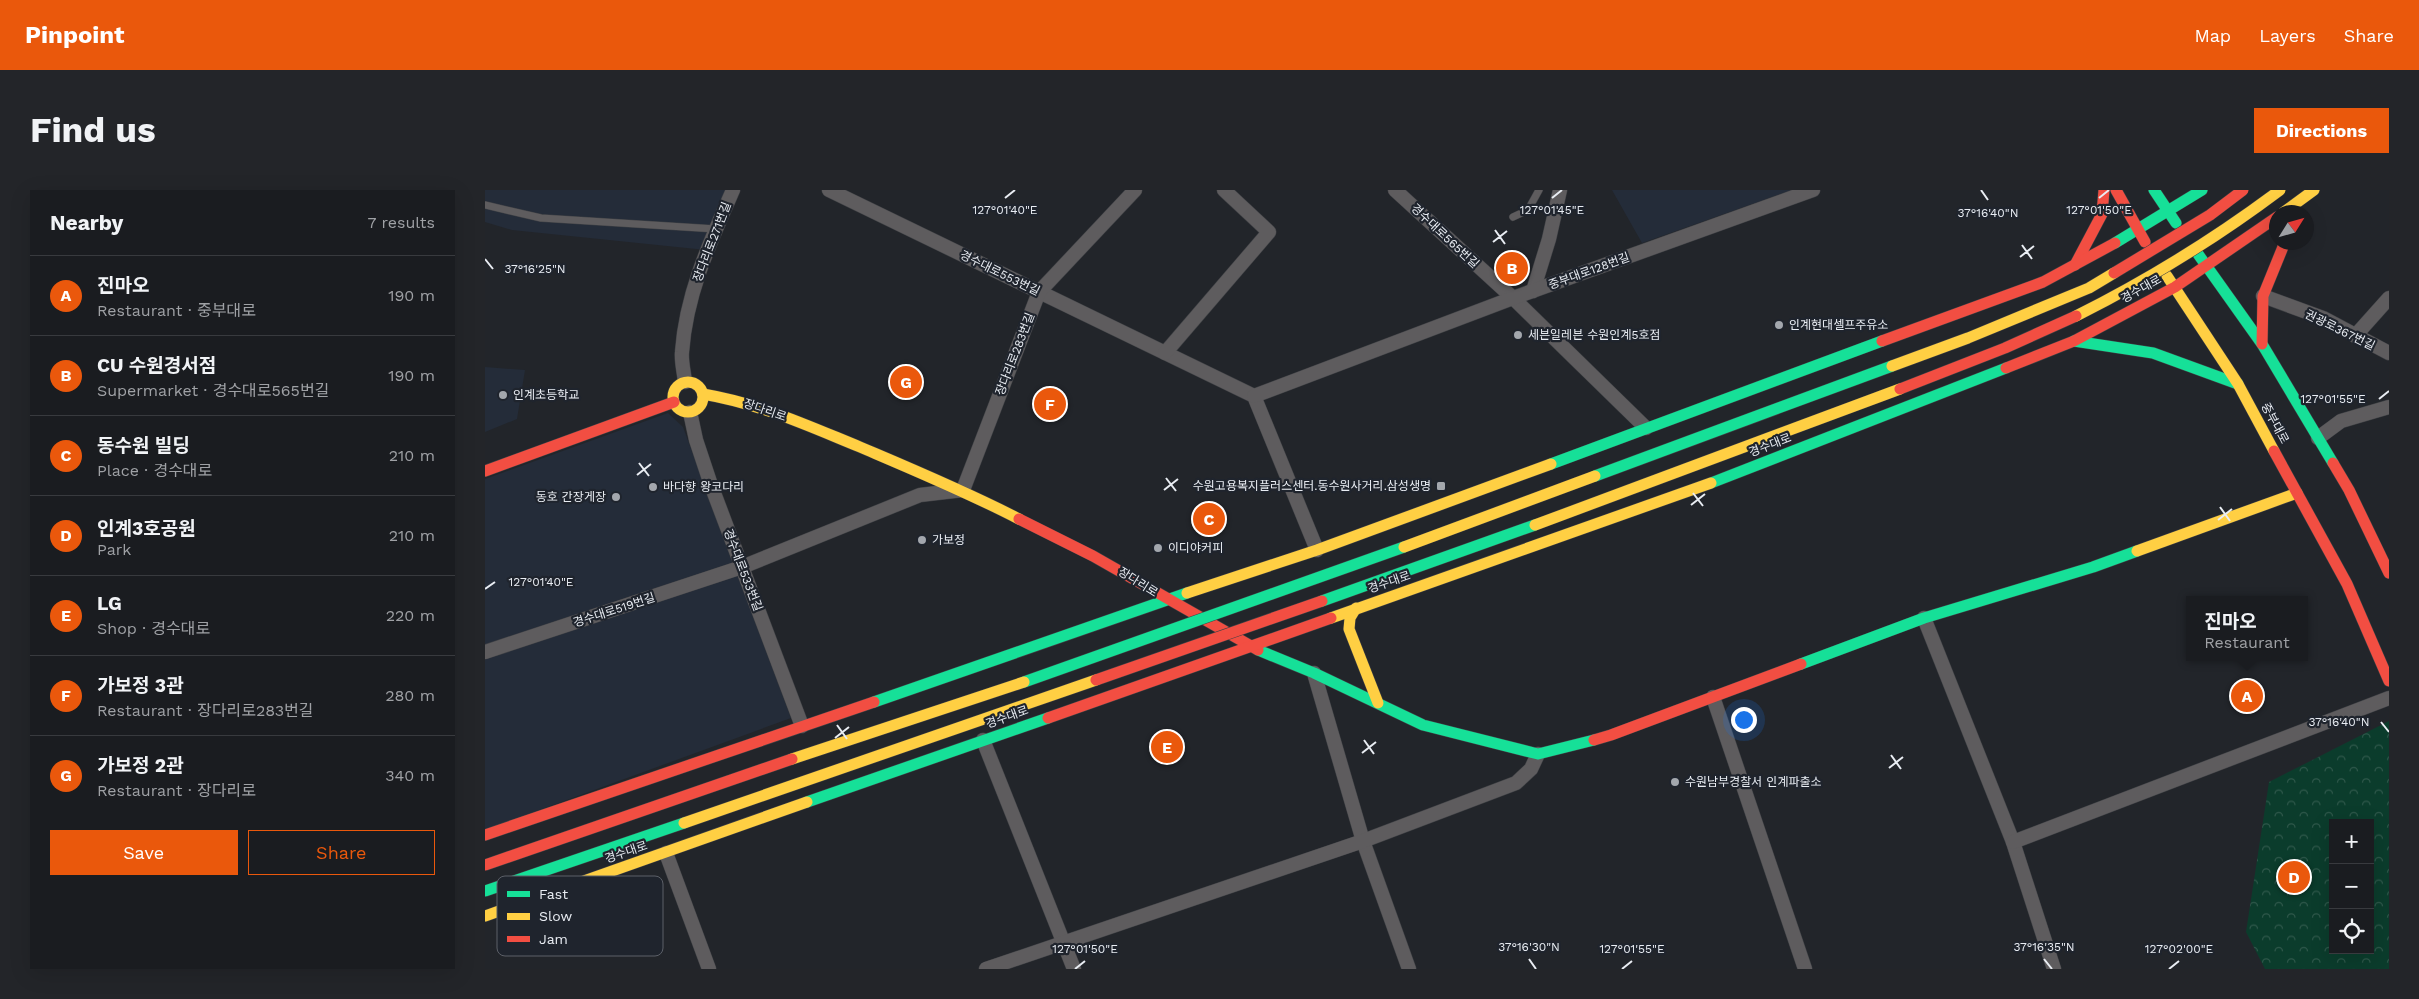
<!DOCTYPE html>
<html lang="en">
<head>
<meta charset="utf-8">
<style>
	:root { --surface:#1a1c20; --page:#232529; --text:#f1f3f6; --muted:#9fa1a5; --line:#383a3e; --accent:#ea580c }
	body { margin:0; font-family:"Work Sans","Noto Sans KR",sans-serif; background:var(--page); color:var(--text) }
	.controls { position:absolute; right:15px; bottom:15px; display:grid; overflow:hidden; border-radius:0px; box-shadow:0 5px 20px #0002 }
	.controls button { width:45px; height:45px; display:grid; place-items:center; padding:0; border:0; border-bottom:1px solid var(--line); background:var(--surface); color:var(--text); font:25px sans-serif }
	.compass { position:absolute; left:1784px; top:15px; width:45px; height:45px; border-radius:50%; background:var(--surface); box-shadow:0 5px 20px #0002; rotate:53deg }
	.you { position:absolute; left:1258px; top:529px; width:18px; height:18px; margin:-12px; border:4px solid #fff; border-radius:50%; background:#1a73e8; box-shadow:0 0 0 8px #1a73e833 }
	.badge { display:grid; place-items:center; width:32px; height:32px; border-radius:50%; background:var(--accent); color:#fff; font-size:16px; font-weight:700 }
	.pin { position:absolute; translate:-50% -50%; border:2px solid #fff; box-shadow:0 1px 5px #0006 }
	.popup { position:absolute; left:1701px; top:406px; width:122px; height:65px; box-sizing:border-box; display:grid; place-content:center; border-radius:0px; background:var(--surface); filter:drop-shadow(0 1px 4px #0005); font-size:16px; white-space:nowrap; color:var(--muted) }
	.popup b { font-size:19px; color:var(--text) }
	.popup::after { content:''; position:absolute; left:50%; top:100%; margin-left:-10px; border:10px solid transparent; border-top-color:var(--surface) }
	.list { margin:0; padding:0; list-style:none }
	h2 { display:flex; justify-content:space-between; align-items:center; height:65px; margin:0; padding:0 20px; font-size:21px }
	h2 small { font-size:16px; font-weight:400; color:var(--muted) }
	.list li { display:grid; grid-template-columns:32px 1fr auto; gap:15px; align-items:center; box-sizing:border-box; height:80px; padding:0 20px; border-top:1px solid var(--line) }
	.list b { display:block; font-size:19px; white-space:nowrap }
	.list p { margin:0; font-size:16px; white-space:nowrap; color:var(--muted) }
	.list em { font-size:16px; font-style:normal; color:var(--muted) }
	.actions { display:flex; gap:10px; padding:15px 20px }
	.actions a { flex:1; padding:11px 0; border:1px solid var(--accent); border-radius:0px; text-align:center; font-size:18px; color:var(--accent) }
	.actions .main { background:var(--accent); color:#fff }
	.icon { flex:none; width:28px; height:28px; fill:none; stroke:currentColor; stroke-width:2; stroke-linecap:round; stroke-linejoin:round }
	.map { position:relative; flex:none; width:1904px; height:779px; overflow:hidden; border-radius:0px }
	header { display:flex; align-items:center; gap:30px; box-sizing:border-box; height:70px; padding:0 25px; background:var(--accent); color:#fff }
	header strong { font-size:24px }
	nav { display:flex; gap:28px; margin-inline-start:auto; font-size:18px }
	.intro { display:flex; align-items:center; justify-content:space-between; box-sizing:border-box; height:120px; padding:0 30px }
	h1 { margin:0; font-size:35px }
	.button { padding:12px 22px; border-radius:0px; background:var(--accent); color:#fff; font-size:18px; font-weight:700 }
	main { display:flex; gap:30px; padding:0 30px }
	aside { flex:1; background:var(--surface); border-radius:0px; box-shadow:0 5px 20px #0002 }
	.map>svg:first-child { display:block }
	.built { fill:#242c39 }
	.park { fill:url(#park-crowns); fill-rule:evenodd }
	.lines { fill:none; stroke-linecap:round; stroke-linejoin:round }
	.lane-casing { stroke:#3f4145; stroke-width:8 }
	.street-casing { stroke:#3f4145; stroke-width:15 }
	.fast-casing { stroke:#3f4145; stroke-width:12 }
	.slow-casing { stroke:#3f4145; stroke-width:12 }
	.jam-casing { stroke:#3f4145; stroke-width:12 }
	.lane { stroke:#5e5c5e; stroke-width:7 }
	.street { stroke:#5e5c5e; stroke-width:14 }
	.fast { stroke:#16e098; stroke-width:11 }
	.slow { stroke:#ffcf43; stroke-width:11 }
	.jam { stroke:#f24e42; stroke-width:11 }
	.fast-bridge-casing { stroke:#3f4145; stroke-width:12; stroke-linecap:butt }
	.slow-bridge-casing { stroke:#3f4145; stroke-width:12; stroke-linecap:butt }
	.jam-bridge-casing { stroke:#3f4145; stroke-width:12; stroke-linecap:butt }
	.fast-bridge { stroke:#16e098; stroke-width:11 }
	.slow-bridge { stroke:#ffcf43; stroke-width:11 }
	.jam-bridge { stroke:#f24e42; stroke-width:11 }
	.ticks { fill:none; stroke:#e9edf3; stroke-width:2 }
	.poi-dot { fill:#a3a7ad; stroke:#1f242d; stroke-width:2 }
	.labels { text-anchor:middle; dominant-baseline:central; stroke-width:4.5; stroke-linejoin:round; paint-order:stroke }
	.street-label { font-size:12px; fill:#e9edf3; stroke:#1f242d }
	.poi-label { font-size:12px; fill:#e9edf3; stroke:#1f242d; text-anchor:start }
	.key { fill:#1f242d; stroke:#5c6068; stroke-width:1 }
	.key-label { font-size:14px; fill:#e9edf3 }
	.ticks-label { font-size:12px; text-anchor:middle; fill:#e9edf3; stroke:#1f242d; stroke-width:4.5; stroke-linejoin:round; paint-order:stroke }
</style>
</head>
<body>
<header>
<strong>Pinpoint</strong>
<nav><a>Map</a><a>Layers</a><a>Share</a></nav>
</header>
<div class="intro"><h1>Find us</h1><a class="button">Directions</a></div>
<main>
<aside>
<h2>Nearby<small>7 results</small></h2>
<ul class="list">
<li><span class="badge">A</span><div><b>진마오</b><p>Restaurant · 중부대로</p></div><em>190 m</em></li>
<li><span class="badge">B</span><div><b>CU 수원경서점</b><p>Supermarket · 경수대로565번길</p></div><em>190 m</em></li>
<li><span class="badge">C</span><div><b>동수원 빌딩</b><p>Place · 경수대로</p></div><em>210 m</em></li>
<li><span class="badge">D</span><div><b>인계3호공원</b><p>Park</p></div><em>210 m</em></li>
<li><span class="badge">E</span><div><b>LG</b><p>Shop · 경수대로</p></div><em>220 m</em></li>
<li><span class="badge">F</span><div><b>가보정 3관</b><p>Restaurant · 장다리로283번길</p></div><em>280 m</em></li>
<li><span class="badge">G</span><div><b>가보정 2관</b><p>Restaurant · 장다리로</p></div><em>340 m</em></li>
</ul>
<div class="actions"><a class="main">Save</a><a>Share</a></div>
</aside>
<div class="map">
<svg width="1904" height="779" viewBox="0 0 1904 779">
	<defs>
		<pattern id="park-crowns" width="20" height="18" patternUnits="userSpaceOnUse" patternTransform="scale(1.25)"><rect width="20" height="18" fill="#0b3c2c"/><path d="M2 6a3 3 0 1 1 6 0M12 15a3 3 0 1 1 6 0" fill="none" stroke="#2f584b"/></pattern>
	</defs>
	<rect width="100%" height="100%" fill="#22252a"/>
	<!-- built -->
	<g class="built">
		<polygon points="0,0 248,0 221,60 27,40 0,32"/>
		<polygon points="1127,0 1307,0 1157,53"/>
		<polygon points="0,177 40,180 32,229 0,242"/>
		<polygon points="183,223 198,237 306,528 0,640 0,289"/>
	</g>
	<!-- park -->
	<path class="park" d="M1904,531V779H1780L1761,742L1784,592ZM1848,633H1885V760H1848Z"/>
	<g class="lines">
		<!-- lane casing -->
		<g class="lane-casing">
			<g id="lane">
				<polyline points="0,15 56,28 231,39"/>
				<polyline points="1028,27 1043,20 1054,0"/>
			</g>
		</g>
		<!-- street casing -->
		<g class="street-casing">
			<g id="street">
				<polyline points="344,0 769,206 832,360"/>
				<polyline points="910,0 1028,108 1161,238"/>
				<polyline points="1048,101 1064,49 1075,0"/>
				<polyline points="1778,106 1838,128 1904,163"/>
				<polyline points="1870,146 1904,108"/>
				<polyline points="680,163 784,42 739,0"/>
				<path d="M200,192C199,182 196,171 197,162C201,104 225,52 248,0"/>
				<polyline points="769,206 1028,108 1328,0"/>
				<polyline points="205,222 211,250 226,295 317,536"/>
				<polyline points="1833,248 1856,231 1904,217"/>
				<polyline points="1439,428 1528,652 1569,779"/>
				<polyline points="0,462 257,377 435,305 478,300 554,102 650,0"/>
				<polyline points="829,483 878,651 924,779"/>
				<polyline points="1228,507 1320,779"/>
				<polyline points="498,550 589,779"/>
				<polyline points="1528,652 1904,508"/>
				<polyline points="181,663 224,779"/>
				<polyline points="501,779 878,651 1031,593 1046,579 1053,564"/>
			</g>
		</g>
		<!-- fast casing -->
		<g class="fast-casing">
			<g id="fast">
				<polyline points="1669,0 1691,33"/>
				<polyline points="1630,53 1717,0"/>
				<polyline points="1713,64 1777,154 1848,273"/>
				<polyline points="1589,151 1668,163 1753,194"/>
				<polyline points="1066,274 1397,151"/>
				<polyline points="1226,293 1521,178"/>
				<polyline points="773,460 829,483 938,535 1053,564 1109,550"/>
				<polyline points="1316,474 1439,428 1608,377 1652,361"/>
				<polyline points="389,512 702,403"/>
				<polyline points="322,612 563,528"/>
			</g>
		</g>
		<!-- slow casing -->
		<g class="slow-casing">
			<g id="slow">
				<polyline points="1799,22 1829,0"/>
				<polyline points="1682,86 1753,194 1789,261"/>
				<circle cx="203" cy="207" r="15"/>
				<path d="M218,204C276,214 321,235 375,257C429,280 482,302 534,329"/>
				<polyline points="1652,361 1812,303"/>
				<polyline points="702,403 832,360 1066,274"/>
				<polyline points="871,418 865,428 864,439 893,513"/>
				<polyline points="846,428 1226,293"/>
				<polyline points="0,726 322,612"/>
			</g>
		</g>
		<!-- jam casing -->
		<g class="jam-casing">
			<g id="jam">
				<polyline points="1631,0 1660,52"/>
				<polyline points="1590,75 1617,24 1619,0"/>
				<polyline points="1397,151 1558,92 1630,53"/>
				<polyline points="1777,154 1778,106 1800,52"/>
				<polyline points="1521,178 1589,151 1690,97 1792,27"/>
				<polyline points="1789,261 1862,394 1904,491"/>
				<polyline points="1848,273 1864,300 1904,383"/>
				<polyline points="0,281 189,212"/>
				<polyline points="534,329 608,366 773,460"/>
				<polyline points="563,528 846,428"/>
				<polyline points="1109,550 1126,545 1316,474"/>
				<polyline points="0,645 389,512"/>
			</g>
		</g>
		<!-- lane -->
		<use href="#lane" class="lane"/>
		<!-- street -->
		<use href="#street" class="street"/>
		<!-- fast -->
		<use href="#fast" class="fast"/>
		<!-- slow -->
		<use href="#slow" class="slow"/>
		<!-- jam -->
		<use href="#jam" class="jam"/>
		<!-- fast-bridge casing -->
		<g class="fast-bridge-casing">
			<g id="fast-bridge">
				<polyline points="1110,286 1407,176"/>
				<polyline points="837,411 1050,335"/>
				<polyline points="539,492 919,357"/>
				<polyline points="0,701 199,633"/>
			</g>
		</g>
		<!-- slow-bridge casing -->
		<g class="slow-bridge-casing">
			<g id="slow-bridge">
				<path d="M1591,126C1663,90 1731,48 1795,0"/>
				<polyline points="1407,176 1483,148 1604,98 1629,83"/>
				<polyline points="1050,335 1415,199"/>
				<polyline points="919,357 1110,286"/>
				<polyline points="307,569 539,492"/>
				<polyline points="199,633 611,490"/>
			</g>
		</g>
		<!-- jam-bridge casing -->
		<g class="jam-bridge-casing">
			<g id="jam-bridge">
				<polyline points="1629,83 1725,25 1758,0"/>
				<polyline points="1415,199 1520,158 1591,126"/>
				<polyline points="611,490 837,411"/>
				<polyline points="0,675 307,569"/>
			</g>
		</g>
		<!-- fast-bridge -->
		<use href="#fast-bridge" class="fast-bridge"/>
		<!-- slow-bridge -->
		<use href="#slow-bridge" class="slow-bridge"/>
		<!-- jam-bridge -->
		<use href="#jam-bridge" class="jam-bridge"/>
	</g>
	<!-- ticks -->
	<path class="ticks" d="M1496,0L1503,10M520,8L530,0M1067,8L1077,0M1614,8L1624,0M1010,40L1020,54M1008,52L1022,41M1537,55L1547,69M1535,67L1549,56M0,69L8,79M1894,209L1904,201M154,273L164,286M152,285L166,274M681,288L691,301M679,300L693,289M1208,303L1218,316M1206,315L1220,304M1735,317L1745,331M1733,330L1747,319M0,399L10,392M1896,532L1904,542M352,535L362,549M350,548L364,537M879,550L889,564M877,563L891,552M1406,565L1416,579M1404,578L1418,567M1044,769L1051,779M1559,769L1567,779M590,779L600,771M1137,779L1147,771M1684,779L1694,771"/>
	<!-- markers -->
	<g class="poi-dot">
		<circle cx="1294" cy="135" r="5"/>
		<circle cx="1033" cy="145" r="5"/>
		<circle cx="18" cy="205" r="5"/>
		<rect x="951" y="291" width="10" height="10" rx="2.5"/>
		<circle cx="168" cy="297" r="5"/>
		<circle cx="131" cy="307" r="5"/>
		<circle cx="437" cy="350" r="5"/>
		<circle cx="673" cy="358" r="5"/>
		<circle cx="1190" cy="592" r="5"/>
	</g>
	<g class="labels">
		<!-- street labels -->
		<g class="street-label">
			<text transform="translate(960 46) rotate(43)">경수대로565번길</text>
			<text transform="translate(227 52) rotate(-69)">장다리로271번길</text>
			<text transform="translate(1104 81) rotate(-20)">중부대로128번길</text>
			<text transform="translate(515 83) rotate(26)">경수대로553번길</text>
			<text transform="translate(1656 99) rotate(-29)">경수대로</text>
			<text transform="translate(1855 140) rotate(26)">권광로367번길</text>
			<text transform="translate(530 164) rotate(-69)">장다리로283번길</text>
			<text transform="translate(280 220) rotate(19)">장다리로</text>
			<text transform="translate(1790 233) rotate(62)">중부대로</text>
			<text transform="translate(1285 255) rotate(-21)">경수대로</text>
			<text transform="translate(258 380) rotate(69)">경수대로533번길</text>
			<text transform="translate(653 392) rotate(32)">장다리로</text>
			<text transform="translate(904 392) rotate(-19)">경수대로</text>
			<text transform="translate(129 420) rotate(-18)">경수대로519번길</text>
			<text transform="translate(522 527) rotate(-20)">경수대로</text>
			<text transform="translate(141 662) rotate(-19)">경수대로</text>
		</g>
		<!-- poi labels -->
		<g class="poi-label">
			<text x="1304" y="135">인계현대셀프주유소</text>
			<text x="1043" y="145">세븐일레븐 수원인계5호점</text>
			<text x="28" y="205">인계초등학교</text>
			<text x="946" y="296" text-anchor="end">수원고용복지플러스센터.동수원사거리.삼성생명</text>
			<text x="178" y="297">바다향 왕코다리</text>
			<text x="121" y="307" text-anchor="end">동호 간장게장</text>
			<text x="447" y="350">가보정</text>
			<text x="683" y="358">이디야커피</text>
			<text x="1200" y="592">수원남부경찰서 인계파출소</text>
		</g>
	</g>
	<!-- legend -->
	<rect x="12" y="686" width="166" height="80" rx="8" class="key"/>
	<rect x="22" y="701" width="23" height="6" fill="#16e098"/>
	<rect x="22" y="723" width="23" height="7" fill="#ffcf43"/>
	<rect x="22" y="746" width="23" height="6" fill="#f24e42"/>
	<g class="key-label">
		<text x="54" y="709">Fast</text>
		<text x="54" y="731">Slow</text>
		<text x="54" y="754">Jam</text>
	</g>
	<g class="ticks-label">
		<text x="520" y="24">127°01'40"E</text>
		<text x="1067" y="24">127°01'45"E</text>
		<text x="1614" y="24">127°01'50"E</text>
		<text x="1503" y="27">37°16'40"N</text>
		<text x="50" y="83">37°16'25"N</text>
		<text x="1848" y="213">127°01'55"E</text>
		<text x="56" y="396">127°01'40"E</text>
		<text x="1854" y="536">37°16'40"N</text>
		<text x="1044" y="761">37°16'30"N</text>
		<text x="1559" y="761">37°16'35"N</text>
		<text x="600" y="763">127°01'50"E</text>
		<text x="1147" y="763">127°01'55"E</text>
		<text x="1694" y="763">127°02'00"E</text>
	</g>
</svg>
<div class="controls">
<button>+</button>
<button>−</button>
<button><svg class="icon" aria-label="locate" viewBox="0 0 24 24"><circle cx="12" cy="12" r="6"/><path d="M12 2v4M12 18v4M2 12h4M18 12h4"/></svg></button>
</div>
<svg class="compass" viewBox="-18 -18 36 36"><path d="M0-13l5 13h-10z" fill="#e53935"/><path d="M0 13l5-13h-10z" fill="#9fa1a5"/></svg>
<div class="you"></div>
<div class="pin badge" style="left:1762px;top:506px">A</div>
<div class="popup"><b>진마오</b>Restaurant</div>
<div class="pin badge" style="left:1027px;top:78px">B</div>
<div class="pin badge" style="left:724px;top:329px">C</div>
<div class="pin badge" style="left:1809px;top:687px">D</div>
<div class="pin badge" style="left:682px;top:557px">E</div>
<div class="pin badge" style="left:565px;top:214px">F</div>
<div class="pin badge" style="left:421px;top:192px">G</div>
</div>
</main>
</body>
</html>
